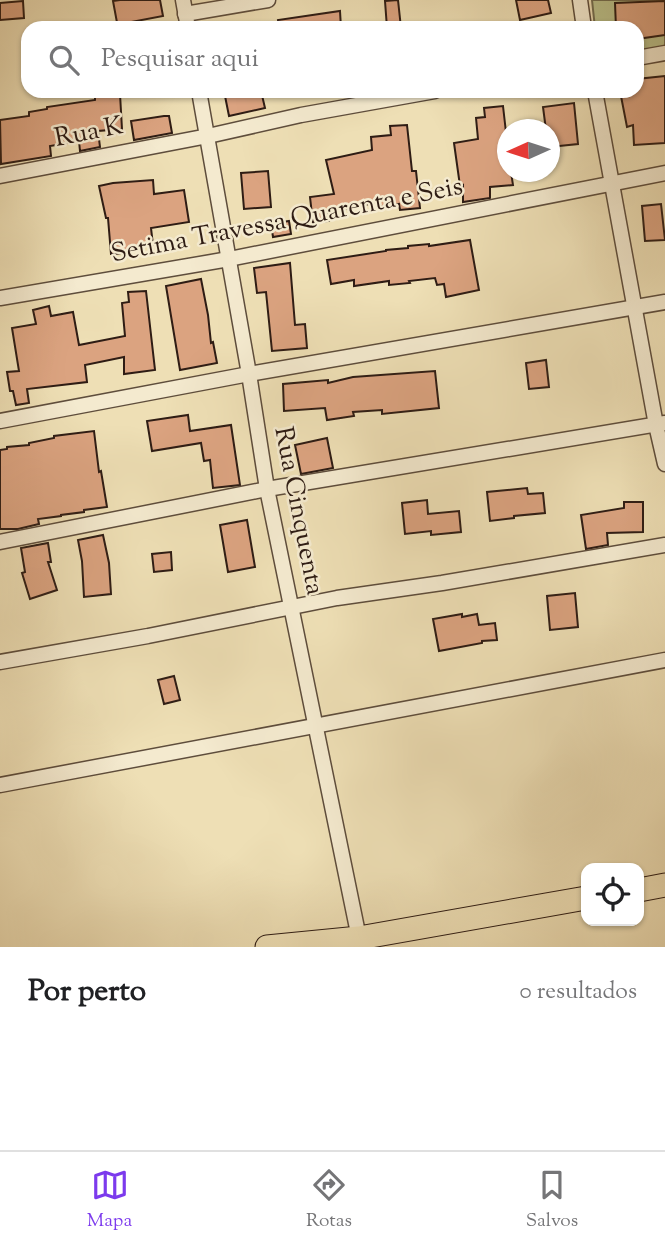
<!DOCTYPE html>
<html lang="pt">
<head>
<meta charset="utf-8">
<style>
	:root { --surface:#fff; --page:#f2f2f2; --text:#202124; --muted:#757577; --line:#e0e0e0; --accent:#7c3aed }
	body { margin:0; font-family:"Sorts Mill Goudy",serif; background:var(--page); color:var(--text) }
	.controls { position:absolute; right:21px; bottom:21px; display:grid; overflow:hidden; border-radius:14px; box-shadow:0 2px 5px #0004 }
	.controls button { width:63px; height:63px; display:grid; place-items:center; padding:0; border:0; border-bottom:2px solid var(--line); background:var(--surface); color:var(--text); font:35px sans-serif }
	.compass { position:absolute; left:497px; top:119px; width:63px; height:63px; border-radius:50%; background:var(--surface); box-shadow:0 2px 5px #0004; rotate:267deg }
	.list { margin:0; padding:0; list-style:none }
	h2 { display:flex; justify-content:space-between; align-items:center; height:91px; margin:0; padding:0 28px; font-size:30px }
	h2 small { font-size:23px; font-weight:400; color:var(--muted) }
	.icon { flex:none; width:38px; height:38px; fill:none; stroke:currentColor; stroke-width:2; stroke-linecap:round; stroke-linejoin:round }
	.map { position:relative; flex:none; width:665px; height:947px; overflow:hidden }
	.search { position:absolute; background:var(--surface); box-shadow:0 2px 5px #0004; left:21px; right:21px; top:21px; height:77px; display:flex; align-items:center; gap:18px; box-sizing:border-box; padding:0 24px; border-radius:21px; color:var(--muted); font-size:26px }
	.sheet { height:203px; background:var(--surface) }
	nav { display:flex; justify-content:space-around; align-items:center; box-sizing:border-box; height:98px; border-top:2px solid var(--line); background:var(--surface); font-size:19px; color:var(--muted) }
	nav a { display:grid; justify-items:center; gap:4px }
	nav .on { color:var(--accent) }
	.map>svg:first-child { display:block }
	.green { fill:#bbc18b; stroke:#746e50; stroke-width:2 }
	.building { fill:#dba380; stroke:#2e1c14; stroke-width:2 }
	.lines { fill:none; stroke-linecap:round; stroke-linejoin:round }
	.minor-casing { stroke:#5e4d3c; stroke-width:17 }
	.primary-casing { stroke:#2e1c14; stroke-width:25 }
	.minor { stroke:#f4eacf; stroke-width:14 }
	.primary { stroke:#eedfb5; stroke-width:23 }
	.labels { text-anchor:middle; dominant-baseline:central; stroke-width:5; stroke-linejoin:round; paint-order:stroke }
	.street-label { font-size:26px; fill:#2e1c14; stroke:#f4eacf }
</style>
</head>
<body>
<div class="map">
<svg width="665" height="947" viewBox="0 0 665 947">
	<rect width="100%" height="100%" fill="#eedfb5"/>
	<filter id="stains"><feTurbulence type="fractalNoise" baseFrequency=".00286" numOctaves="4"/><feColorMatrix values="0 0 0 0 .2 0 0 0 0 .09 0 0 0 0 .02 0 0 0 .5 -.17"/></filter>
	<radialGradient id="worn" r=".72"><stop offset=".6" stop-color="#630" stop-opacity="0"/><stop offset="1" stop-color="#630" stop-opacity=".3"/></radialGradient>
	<!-- green -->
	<polygon class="green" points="592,0 665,0 665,47 637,52 637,28 595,28"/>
	<!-- building -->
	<g class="building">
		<polygon points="120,0 160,0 163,16 131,22 132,28 118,28 113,1"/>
		<polygon points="398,0 401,28 387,28 385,1"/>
		<polygon points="516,0 548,0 551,13 520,20"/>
		<polygon points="23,1 24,18 0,20 0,3"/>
		<polygon points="665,1 665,35 637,39 637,28 616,28 615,3"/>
		<polygon points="340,11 341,28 279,28 278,20"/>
		<polygon points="665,76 665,143 634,145 633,125 627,127 620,91 637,91 637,79"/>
		<polygon points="248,91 261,91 265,108 229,116 225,96"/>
		<polygon points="120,94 122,129 98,131 100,147 80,151 79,141 50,146 51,156 1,164 0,120 29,116 29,112 47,109 47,107 95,100 95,96"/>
		<polygon points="574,103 578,144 550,147 550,130 546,130 543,107"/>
		<polygon points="503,106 508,150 508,172 511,172 513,185 490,187 490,198 463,202 463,185 460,186 454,143 478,139 476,118 485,117 484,108"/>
		<polygon points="164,116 169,116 172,133 134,140 131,121"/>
		<polygon points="407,125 412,171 416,171 420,208 400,210 399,204 379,207 378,202 328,213 329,221 313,223 310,197 334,194 326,160 372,150 371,137 391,135 390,126"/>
		<polygon points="268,171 271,207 244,209 241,173"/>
		<polygon points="153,180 154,194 184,190 189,222 151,228 153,245 128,249 128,253 111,254 108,218 106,218 99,186 113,183"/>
		<polygon points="661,204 665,240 645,241 642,206"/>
		<polygon points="289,221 291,234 273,237 271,224"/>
		<polygon points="470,240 479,290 446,297 444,284 437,285 435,278 409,281 410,283 389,285 389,281 354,286 354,280 331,284 327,260 386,251 386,250 408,248 408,246 429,244 429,246"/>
		<polygon points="290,263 295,325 305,324 307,348 272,351 266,292 257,293 254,268"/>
		<polygon points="201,279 208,315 211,343 213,342 217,363 180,370 166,286"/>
		<polygon points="146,291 155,370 124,374 124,357 85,365 87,382 27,389 29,403 16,405 13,391 10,391 7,372 19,371 12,328 36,324 33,310 49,306 51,316 73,312 79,345 125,336 122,303 129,302 128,292"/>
		<polygon points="546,360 549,387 529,389 526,363"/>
		<polygon points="435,371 439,408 382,414 382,410 353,412 354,416 327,420 325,408 284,411 283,384 328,380 328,383 353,377"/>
		<polygon points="188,415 190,431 231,425 240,485 213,488 210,460 204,461 201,443 152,451 147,421"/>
		<polygon points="94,431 99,472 101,471 107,507 84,510 84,512 61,515 61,516 38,519 39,524 18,529 0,529 0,450 7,449 7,447 29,445 29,443 54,438 54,436"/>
		<polygon points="327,438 333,468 301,474 295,445"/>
		<polygon points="527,488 528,494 543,493 545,513 514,516 514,518 490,521 487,492"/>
		<polygon points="427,500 428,514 459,511 461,532 431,535 431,531 405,534 402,503"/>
		<polygon points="624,502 643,502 643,532 607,533 608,545 586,549 581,515 624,508"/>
		<polygon points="247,520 255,567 228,572 220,525"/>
		<polygon points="103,535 109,563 111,594 84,597 82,561 78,540"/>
		<polygon points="48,543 51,562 48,562 57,590 30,599 22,573 25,572 21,548"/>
		<polygon points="171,552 172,570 154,572 152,554"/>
		<polygon points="575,593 578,627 550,630 547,596"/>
		<polygon points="462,614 462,617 477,614 479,625 495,623 497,640 482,641 482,643 439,651 433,619"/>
		<polygon points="174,676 180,700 164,704 158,680"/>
	</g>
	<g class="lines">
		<!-- minor casing -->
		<g class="minor-casing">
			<g id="minor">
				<polyline points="183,0 188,28"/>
				<polyline points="580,0 584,28"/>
				<polyline points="185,14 268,0"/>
				<polyline points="637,58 665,53"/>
				<polyline points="199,91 249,374 267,489 359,938"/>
				<polyline points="595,91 656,425 665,464"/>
				<polyline points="0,176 208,136 301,115 435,91"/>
				<polyline points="0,298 229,259 665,173"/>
				<polyline points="0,421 249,374 665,302"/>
				<polyline points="0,542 267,489 665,423"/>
				<polyline points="0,662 148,636 337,598 442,583 665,545"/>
				<polyline points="0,785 665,660"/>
			</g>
		</g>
		<!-- primary casing -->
		<g class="primary-casing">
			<g id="primary">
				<polyline points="639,890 665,885"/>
				<polyline points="267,947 359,938 586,898"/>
			</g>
		</g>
		<!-- minor -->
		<use href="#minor" class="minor"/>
		<!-- primary -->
		<use href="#primary" class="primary"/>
	</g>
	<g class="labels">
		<!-- street labels -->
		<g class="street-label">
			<text transform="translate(89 133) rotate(-11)">Rua K</text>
			<text transform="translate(287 221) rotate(-11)">Setima Travessa Quarenta e Seis</text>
			<text transform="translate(298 511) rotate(79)">Rua Cinquenta</text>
		</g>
	</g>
	<rect width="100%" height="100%" filter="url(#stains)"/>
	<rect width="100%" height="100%" fill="url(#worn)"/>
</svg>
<div class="controls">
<button><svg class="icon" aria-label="locate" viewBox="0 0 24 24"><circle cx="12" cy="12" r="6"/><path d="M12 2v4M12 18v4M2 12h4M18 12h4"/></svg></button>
</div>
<svg class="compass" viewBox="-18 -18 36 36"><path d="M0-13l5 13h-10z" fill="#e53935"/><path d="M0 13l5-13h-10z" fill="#757577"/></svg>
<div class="search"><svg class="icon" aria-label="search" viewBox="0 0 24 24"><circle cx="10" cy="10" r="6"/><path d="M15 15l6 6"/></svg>Pesquisar aqui</div>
</div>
<section class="sheet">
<h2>Por perto<small>0 resultados</small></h2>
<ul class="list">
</ul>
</section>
<nav>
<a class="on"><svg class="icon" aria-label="map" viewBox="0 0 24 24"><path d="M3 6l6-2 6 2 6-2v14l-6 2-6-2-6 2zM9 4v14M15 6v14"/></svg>Mapa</a>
<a><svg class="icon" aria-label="directions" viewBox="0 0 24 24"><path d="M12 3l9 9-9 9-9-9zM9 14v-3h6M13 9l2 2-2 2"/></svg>Rotas</a>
<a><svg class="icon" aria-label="saved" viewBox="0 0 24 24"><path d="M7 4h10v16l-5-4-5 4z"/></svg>Salvos</a>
</nav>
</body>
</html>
